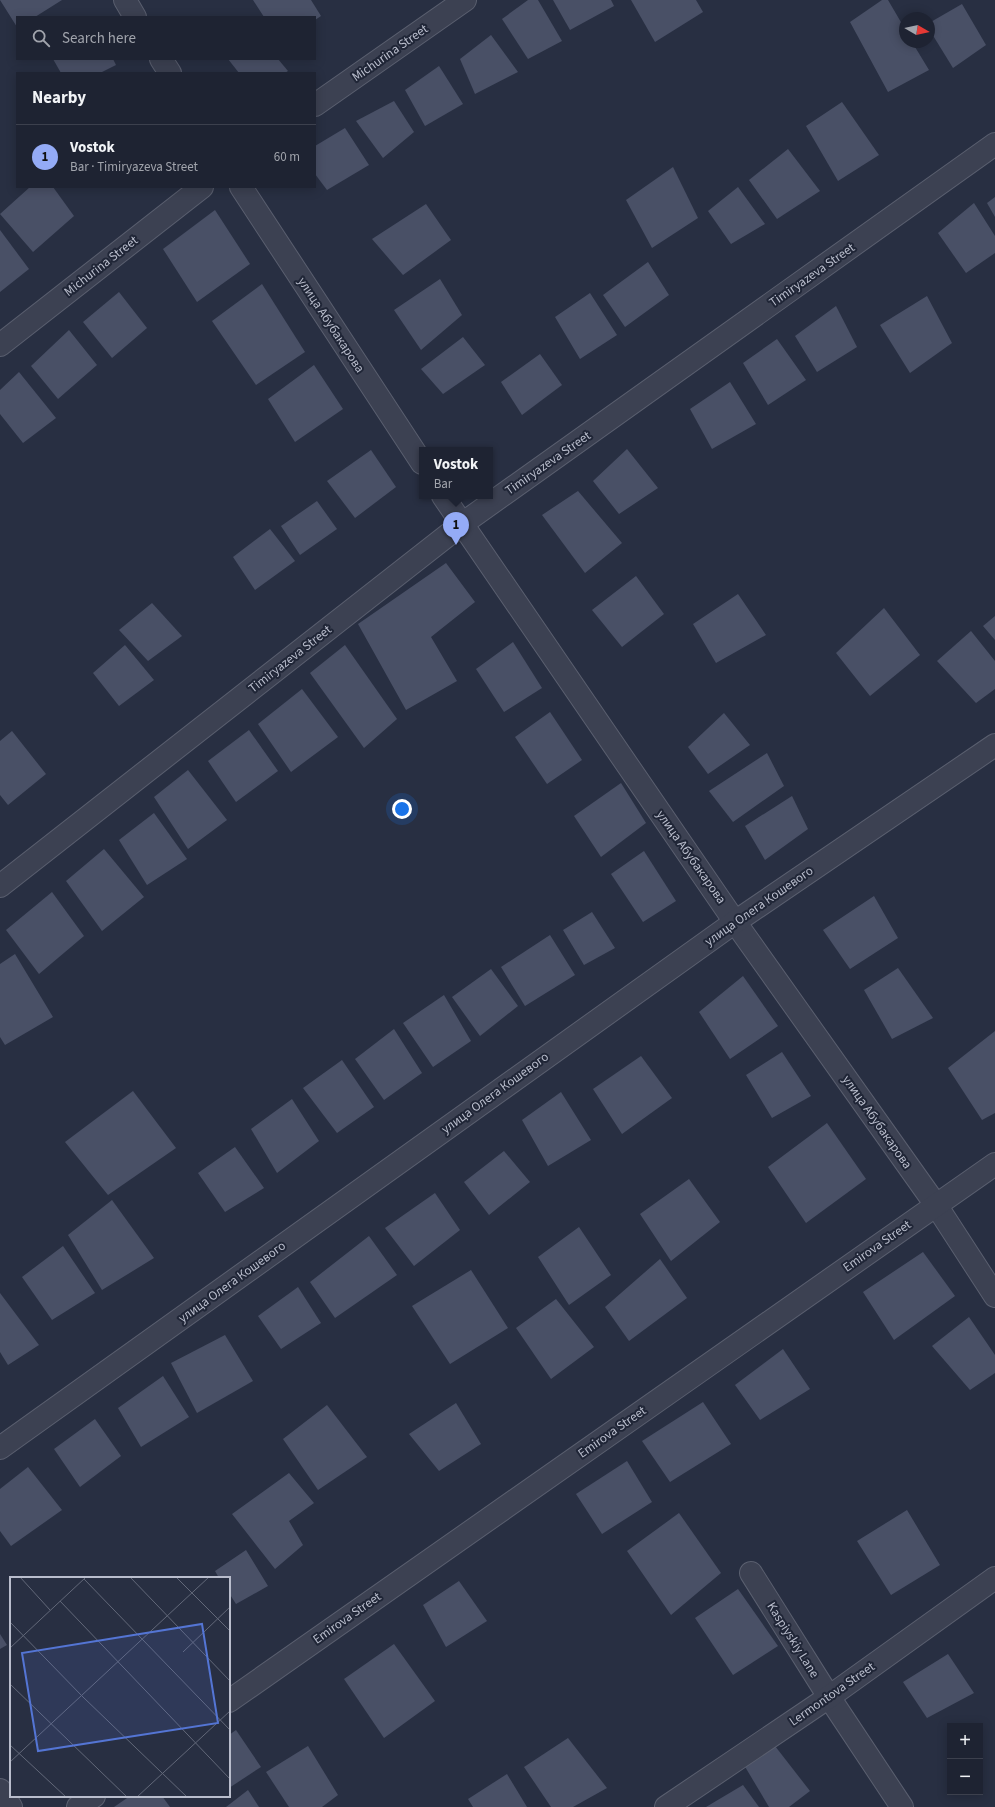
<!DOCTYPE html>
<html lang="en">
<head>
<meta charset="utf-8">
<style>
	:root { --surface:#1e2332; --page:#262b3a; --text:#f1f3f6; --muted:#a1a4ac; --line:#3c404d; --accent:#94abf6 }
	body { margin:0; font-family:"Source Sans 3",sans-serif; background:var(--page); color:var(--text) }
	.controls { position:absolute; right:12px; bottom:12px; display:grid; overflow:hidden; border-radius:0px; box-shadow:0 2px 10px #0003 }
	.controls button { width:36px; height:36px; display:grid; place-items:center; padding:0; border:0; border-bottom:1px solid var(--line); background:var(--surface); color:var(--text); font:20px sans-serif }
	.compass { position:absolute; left:899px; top:12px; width:36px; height:36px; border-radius:50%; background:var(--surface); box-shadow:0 2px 10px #0003; rotate:99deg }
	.you { position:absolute; left:402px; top:809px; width:14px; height:14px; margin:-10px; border:3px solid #fff; border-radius:50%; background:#1a73e8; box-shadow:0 0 0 6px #1a73e833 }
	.badge { display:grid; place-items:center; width:26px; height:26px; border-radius:50%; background:var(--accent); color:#111; font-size:13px; font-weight:700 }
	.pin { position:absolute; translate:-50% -33px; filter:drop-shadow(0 1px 2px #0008) }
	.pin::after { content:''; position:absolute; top:21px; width:14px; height:12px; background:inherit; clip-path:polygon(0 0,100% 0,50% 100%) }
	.popup { position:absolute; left:419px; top:447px; width:74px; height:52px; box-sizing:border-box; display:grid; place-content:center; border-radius:0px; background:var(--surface); filter:drop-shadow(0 1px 3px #0005); font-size:13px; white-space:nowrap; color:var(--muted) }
	.popup b { font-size:15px; color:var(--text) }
	.popup::after { content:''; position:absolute; left:50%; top:100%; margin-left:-8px; border:8px solid transparent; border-top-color:var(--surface) }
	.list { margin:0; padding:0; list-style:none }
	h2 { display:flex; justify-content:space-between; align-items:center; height:52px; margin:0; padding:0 16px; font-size:17px }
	h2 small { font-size:13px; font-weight:400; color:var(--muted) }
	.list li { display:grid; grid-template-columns:26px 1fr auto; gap:12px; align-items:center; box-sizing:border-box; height:64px; padding:0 16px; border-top:1px solid var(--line) }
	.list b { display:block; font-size:15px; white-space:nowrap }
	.list p { margin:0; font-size:13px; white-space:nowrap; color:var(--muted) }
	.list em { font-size:13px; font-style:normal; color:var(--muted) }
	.icon { flex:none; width:22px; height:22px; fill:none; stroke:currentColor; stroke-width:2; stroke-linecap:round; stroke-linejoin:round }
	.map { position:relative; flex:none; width:995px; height:1807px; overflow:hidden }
	.search { position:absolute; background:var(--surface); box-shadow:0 2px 10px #0003; left:16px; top:16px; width:300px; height:44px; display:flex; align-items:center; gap:10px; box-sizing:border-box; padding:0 14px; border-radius:0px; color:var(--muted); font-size:15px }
	.panel { position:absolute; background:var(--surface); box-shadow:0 2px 10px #0003; left:16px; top:72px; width:300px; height:116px; border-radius:0px }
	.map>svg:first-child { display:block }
	.building { fill:#495066 }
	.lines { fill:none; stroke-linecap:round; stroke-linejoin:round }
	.street-casing { stroke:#5a5f6f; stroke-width:24 }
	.street { stroke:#3c4152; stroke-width:22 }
	.labels { text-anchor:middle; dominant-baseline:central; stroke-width:4; stroke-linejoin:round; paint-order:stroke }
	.street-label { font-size:13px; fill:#b9bdcc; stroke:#202637 }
	.inset-road { fill:none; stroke:#626879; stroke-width:1 }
	.view { fill:#5475d4; fill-opacity:0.15; stroke:#5475d4; stroke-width:2 }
	.inset-edge { fill:none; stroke:#b9bdcc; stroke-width:2 }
</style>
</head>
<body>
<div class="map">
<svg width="995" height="1807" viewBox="0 0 995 1807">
	<rect width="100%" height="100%" fill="#282f42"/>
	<!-- building -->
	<g class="building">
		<polygon points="0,0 62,0 35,17 17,17 17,27"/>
		<polygon points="253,0 311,0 321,16 315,20 315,17 264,17"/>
		<polygon points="528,0 538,0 562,41 528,59 502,19"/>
		<polygon points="553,0 611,0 614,6 570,30"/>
		<polygon points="631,0 696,0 703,12 655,42"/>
		<polygon points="882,0 888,0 905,29 905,42 912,42 929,70 888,92 850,22"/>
		<polygon points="962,4 986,45 953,68 929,29 929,23"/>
		<polygon points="491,35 518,72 475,94 460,59"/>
		<polygon points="53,59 113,59 116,65 100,73 61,73"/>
		<polygon points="228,59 278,59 288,71 285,73 239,73"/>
		<polygon points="439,66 463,104 425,126 405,90"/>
		<polygon points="394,101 414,132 383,158 356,121"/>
		<polygon points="842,102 879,155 838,181 806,126"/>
		<polygon points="345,128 369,165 327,190 315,174 315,146"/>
		<polygon points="788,149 820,191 777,219 749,180"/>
		<polygon points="673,167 698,218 652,248 626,200"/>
		<polygon points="30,187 53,187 74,216 33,252 0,214"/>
		<polygon points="738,187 765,224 731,244 708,211"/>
		<polygon points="995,197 995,217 987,203"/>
		<polygon points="974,203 995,236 995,253 966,273 938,233"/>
		<polygon points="426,204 451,240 403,275 372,239"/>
		<polygon points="215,210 250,264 197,302 163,249"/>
		<polygon points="0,230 29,269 0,292"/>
		<polygon points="648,262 669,295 625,327 603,295"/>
		<polygon points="440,279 462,315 421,350 394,310"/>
		<polygon points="262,284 305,352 256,385 212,321"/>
		<polygon points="119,292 147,328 112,358 83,322"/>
		<polygon points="590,293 617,335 580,359 555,317"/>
		<polygon points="927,296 952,343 910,373 880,325"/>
		<polygon points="836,306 857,347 817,372 795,336"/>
		<polygon points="69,330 97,365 58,399 31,366"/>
		<polygon points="463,337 485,365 443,394 421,369"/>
		<polygon points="777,339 806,380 768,405 743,363"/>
		<polygon points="540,354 562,385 522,415 501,382"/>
		<polygon points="314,365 343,409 295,442 268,399"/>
		<polygon points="19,372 56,418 23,443 0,414 0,390"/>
		<polygon points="730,382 756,424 712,449 690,409"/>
		<polygon points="627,449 658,488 619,514 593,481"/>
		<polygon points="371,450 396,487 355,518 327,481"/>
		<polygon points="578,491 622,543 585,573 542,515"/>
		<polygon points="317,501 337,529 300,555 281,526"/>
		<polygon points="270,529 295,561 255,590 233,557"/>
		<polygon points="446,563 475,602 431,637 457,681 406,710 358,624"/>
		<polygon points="636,576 664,614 622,647 592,610"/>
		<polygon points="738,594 766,635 716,663 693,624"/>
		<polygon points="152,603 182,636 148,661 119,630"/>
		<polygon points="884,608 920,655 870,696 836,653"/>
		<polygon points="995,616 995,640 983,626"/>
		<polygon points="971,631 995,661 995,689 976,703 937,661"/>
		<polygon points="513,642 542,688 504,712 476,669"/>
		<polygon points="125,645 154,680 119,706 93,673"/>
		<polygon points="345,645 397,719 364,748 310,673"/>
		<polygon points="302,689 338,737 291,772 258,724"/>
		<polygon points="550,712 582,760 547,784 515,737"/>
		<polygon points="724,713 750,745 708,774 688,747"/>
		<polygon points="249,730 278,771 236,802 208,761"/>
		<polygon points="12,731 46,774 8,805 0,795 0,741"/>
		<polygon points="767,753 784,786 733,822 709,791"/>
		<polygon points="188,770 227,820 188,849 154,797"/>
		<polygon points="621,783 646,823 601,857 574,816"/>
		<polygon points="792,796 808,829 765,860 745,826"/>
		<polygon points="154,813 187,859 147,885 119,840"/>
		<polygon points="104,849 144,897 102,931 66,881"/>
		<polygon points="644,851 676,901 643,922 611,874"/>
		<polygon points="52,892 84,936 39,974 6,930"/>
		<polygon points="874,896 898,938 850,969 823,930"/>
		<polygon points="592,912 615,948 584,965 563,930"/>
		<polygon points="550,935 575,975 525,1006 501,967"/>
		<polygon points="15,954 53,1017 5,1045 0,1037 0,964"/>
		<polygon points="898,968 933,1018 892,1039 864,990"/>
		<polygon points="491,969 518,1006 480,1036 452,997"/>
		<polygon points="743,976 778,1026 730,1059 699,1012"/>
		<polygon points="444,995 471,1041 433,1067 403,1023"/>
		<polygon points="394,1029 422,1073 384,1100 355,1059"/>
		<polygon points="995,1031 995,1113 982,1120 948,1068"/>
		<polygon points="782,1052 811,1096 772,1118 746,1075"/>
		<polygon points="641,1056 672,1098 622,1134 593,1089"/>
		<polygon points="342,1060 374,1107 337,1133 303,1088"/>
		<polygon points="133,1091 176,1148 108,1195 65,1142"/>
		<polygon points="561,1092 591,1140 548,1166 522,1120"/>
		<polygon points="292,1099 319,1141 277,1173 251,1129"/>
		<polygon points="827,1123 866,1179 806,1223 768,1167"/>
		<polygon points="235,1147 264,1188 225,1212 198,1173"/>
		<polygon points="504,1151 530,1182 489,1215 464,1182"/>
		<polygon points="689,1179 720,1222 671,1261 640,1214"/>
		<polygon points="435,1193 460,1230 414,1266 385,1228"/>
		<polygon points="112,1200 154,1258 102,1290 68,1235"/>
		<polygon points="579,1227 611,1275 569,1305 538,1257"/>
		<polygon points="369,1236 397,1275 335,1318 310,1282"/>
		<polygon points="63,1246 95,1293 52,1320 22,1277"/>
		<polygon points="923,1252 955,1296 894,1340 863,1292"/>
		<polygon points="660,1259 687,1298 629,1341 605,1307"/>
		<polygon points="471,1270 508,1328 450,1364 412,1306"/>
		<polygon points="298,1287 321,1323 281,1349 258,1316"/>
		<polygon points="0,1293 39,1345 8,1365 0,1352"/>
		<polygon points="556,1299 594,1347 551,1379 516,1328"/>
		<polygon points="969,1317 995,1355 995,1373 970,1390 932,1346"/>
		<polygon points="225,1335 253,1381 197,1413 171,1363"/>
		<polygon points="783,1349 810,1389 760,1420 735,1385"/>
		<polygon points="163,1376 189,1417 141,1447 118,1408"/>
		<polygon points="703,1402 731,1444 670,1482 642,1441"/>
		<polygon points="456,1403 481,1444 439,1471 409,1434"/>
		<polygon points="327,1405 367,1457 318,1490 283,1439"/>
		<polygon points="95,1419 121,1456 80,1487 54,1449"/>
		<polygon points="627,1461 652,1502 602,1534 576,1494"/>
		<polygon points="28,1467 62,1510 11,1546 0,1531 0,1489"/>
		<polygon points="289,1473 314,1503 289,1521 303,1545 275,1569 232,1514"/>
		<polygon points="907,1510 940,1565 891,1595 857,1541"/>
		<polygon points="679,1513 721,1573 671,1615 627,1551"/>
		<polygon points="246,1550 268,1586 236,1604 229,1593 229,1578 219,1578 215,1571"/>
		<polygon points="459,1581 487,1621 446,1647 423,1605"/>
		<polygon points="738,1589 778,1646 733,1675 695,1618"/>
		<polygon points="0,1634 7,1645 0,1649"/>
		<polygon points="394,1644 435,1701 384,1738 344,1679"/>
		<polygon points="948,1654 974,1693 927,1718 903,1682"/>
		<polygon points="236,1730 261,1767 229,1788 229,1735"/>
		<polygon points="568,1738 607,1788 573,1807 551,1807 524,1767"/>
		<polygon points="308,1746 338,1795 322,1807 289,1807 266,1772"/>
		<polygon points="775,1746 810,1791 789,1807 769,1807 744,1765"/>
		<polygon points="507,1774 527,1807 473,1807 468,1799"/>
		<polygon points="743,1785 759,1807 706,1807"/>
		<polygon points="248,1790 259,1807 226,1807"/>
		<polygon points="130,1796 162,1796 170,1807 114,1807"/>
	</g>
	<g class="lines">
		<!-- street casing -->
		<g class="street-casing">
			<g id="street">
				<polyline points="125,0 135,17"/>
				<polyline points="161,59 170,73"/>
				<polyline points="315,105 465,0"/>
				<polyline points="241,187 422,463"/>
				<polyline points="0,345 202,187"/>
				<polyline points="443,496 735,922 936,1205 995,1296"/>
				<polyline points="0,886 462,524 995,144"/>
				<polyline points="0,1448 735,922 995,745"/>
				<polyline points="751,1573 829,1697 902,1807"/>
				<polyline points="229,1701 995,1164"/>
				<polyline points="0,1790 11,1807"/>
				<polyline points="78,1807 94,1796"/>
				<polyline points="666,1807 829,1697 995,1578"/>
			</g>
		</g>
		<!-- street -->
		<use href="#street" class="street"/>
	</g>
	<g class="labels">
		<!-- street labels -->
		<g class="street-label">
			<text transform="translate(390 53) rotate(-35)">Michurina Street</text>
			<text transform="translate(101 266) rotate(-38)">Michurina Street</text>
			<text transform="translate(812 275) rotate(-35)">Timiryazeva Street</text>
			<text transform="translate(331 325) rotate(57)">улица Абубакарова</text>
			<text transform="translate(548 463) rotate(-35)">Timiryazeva Street</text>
			<text transform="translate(290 659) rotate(-38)">Timiryazeva Street</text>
			<text transform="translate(691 857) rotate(55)">улица Абубакарова</text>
			<text transform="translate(759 906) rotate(-35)">улица Олега Кошевого</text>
			<text transform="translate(495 1093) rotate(-36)">улица Олега Кошевого</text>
			<text transform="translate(877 1122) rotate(55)">улица Абубакарова</text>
			<text transform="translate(877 1246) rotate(-35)">Emirova Street</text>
			<text transform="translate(232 1282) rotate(-36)">улица Олега Кошевого</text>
			<text transform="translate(612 1432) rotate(-35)">Emirova Street</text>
			<text transform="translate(347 1618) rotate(-35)">Emirova Street</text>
			<text transform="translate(793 1640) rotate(58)">Kaspiyskiy Lane</text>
			<text transform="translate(832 1694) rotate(-35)">Lermontova Street</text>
		</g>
	</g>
	<!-- overview -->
	<g transform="translate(10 1577)">
		<rect width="220" height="220" fill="#282f42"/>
		<path class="inset-road" d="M10,0L40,33M120,0L220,104M166,0L220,54M74,2L220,153M50,24L220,202M0,45L73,120L177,220M0,71L75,1M173,75L220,30M0,107L117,220M0,168L56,220M0,185L199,0M127,220L220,134"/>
		<path class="view" d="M192,47L208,146L28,174L12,76Z"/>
		<rect width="220" height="220" class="inset-edge"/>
	</g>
</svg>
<div class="controls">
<button>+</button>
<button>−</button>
</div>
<svg class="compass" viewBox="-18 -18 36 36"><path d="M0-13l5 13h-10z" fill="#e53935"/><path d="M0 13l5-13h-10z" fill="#a1a4ac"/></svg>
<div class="you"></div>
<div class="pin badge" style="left:456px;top:545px">1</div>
<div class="popup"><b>Vostok</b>Bar</div>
<div class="search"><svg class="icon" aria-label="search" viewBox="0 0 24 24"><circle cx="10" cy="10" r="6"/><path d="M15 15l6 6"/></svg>Search here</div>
<section class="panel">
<h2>Nearby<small></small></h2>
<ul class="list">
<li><span class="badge">1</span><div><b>Vostok</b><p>Bar · Timiryazeva Street</p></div><em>60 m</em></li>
</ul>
</section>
</div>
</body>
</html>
